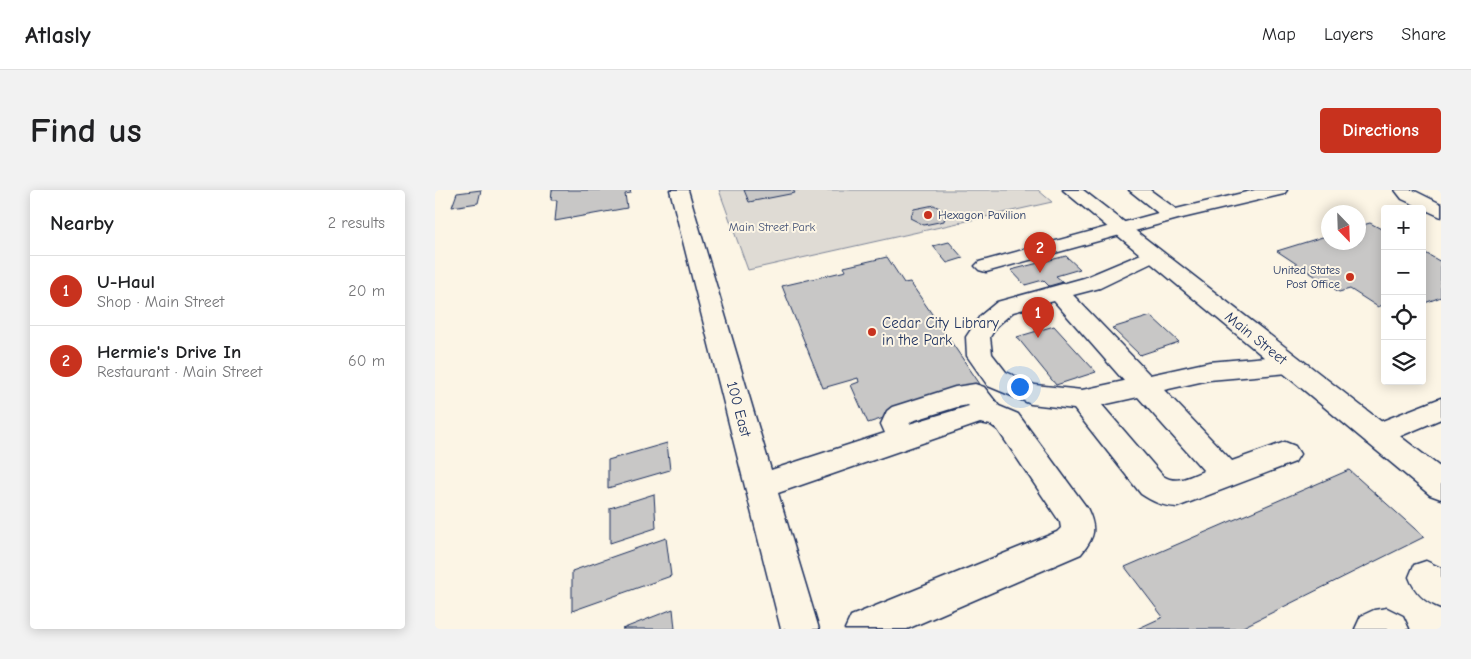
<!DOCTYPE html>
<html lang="en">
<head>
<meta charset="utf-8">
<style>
	:root { --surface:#fff; --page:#f2f2f2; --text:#202124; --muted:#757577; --line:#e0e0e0; --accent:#c8321e }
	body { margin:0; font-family:"Comic Neue",sans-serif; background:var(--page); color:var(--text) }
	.controls { position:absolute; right:15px; top:15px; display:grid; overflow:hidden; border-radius:5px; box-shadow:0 2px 12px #0003 }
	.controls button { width:45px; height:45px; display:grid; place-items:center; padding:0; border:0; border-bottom:1px solid var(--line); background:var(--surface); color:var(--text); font:25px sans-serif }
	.compass { position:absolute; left:886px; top:15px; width:45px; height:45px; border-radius:50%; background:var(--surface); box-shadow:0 2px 12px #0003; rotate:157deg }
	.you { position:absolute; left:584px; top:196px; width:18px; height:18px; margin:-12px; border:4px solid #fff; border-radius:50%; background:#1a73e8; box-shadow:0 0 0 8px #1a73e833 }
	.badge { display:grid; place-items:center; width:32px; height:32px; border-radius:50%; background:var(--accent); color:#fff; font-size:16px; font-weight:700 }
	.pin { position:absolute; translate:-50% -41px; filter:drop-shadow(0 1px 2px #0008) }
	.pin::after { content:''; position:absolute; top:26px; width:18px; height:15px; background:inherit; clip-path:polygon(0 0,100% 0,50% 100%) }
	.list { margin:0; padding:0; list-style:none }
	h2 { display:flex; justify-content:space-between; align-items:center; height:65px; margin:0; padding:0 20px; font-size:21px }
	h2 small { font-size:16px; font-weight:400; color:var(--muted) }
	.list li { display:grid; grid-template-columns:32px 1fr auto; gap:15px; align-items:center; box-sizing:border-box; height:70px; padding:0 20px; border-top:1px solid var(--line) }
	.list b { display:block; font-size:19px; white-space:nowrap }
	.list p { margin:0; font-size:16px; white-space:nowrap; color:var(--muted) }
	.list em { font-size:16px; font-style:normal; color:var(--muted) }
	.icon { flex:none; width:28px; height:28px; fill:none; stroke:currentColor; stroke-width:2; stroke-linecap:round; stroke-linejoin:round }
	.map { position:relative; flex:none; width:1006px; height:439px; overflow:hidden; border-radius:5px }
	header { display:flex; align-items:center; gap:30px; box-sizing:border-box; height:70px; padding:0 25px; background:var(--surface); border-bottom:1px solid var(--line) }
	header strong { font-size:24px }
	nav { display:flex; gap:28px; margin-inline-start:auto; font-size:18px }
	.intro { display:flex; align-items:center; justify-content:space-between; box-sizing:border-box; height:120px; padding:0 30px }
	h1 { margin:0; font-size:35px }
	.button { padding:12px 22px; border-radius:5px; background:var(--accent); color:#fff; font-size:18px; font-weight:700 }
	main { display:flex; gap:30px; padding:0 30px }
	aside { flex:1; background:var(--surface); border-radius:5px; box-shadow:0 2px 12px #0003 }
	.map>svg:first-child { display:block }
	.green { fill:#dfdbd4; stroke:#7d8599 }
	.building { fill:#c8c7c6; stroke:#1b2f5e }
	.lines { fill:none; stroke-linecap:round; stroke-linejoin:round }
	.minor-casing { stroke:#1b2f5e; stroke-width:3 }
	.major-casing { stroke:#1b2f5e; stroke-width:3 }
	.minor { fill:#fcf5e5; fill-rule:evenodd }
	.major { fill:#fcf5e5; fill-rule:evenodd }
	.poi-dot { fill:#c8321e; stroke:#fcf5e5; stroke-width:2 }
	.labels { text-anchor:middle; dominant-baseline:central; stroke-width:4; stroke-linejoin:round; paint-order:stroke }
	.far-poi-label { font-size:12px; fill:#1b2f5e; stroke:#fcf5e5; text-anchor:start }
	.far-park-label { font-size:12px; fill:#425176; stroke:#fcf5e5 }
	.poi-label { font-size:15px; fill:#1b2f5e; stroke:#fcf5e5; text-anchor:start }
	.street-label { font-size:15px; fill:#1b2f5e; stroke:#fcf5e5 }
</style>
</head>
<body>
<header>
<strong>Atlasly</strong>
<nav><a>Map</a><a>Layers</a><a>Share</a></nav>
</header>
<div class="intro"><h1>Find us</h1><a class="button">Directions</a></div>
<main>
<aside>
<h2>Nearby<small>2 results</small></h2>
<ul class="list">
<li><span class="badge">1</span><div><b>U-Haul</b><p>Shop · Main Street</p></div><em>20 m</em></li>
<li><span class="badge">2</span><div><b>Hermie's Drive In</b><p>Restaurant · Main Street</p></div><em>60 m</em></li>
</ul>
</aside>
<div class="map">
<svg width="1006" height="439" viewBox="0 0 1006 439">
	<rect width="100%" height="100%" fill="#fcf5e5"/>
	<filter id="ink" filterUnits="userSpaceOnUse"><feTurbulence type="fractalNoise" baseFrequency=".02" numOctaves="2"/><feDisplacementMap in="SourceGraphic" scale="10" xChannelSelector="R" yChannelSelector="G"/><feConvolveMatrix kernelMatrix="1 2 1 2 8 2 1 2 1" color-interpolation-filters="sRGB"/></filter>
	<g filter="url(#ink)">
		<!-- green -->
		<polygon class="green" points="284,0 603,0 617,12 313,80"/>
		<!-- building -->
		<g class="building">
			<polygon points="46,0 43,13 17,17 22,3"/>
			<polygon points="117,0 195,0 196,3 190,4 192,18 120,31 122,10 116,10"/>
			<polygon points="309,0 358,0 360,3 314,12"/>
			<polygon points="499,15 511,22 509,31 489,35 475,28 479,19"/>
			<polygon points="935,33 950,41 950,114 943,117 915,99 904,102 842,61 894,45 894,52 924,52 924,36"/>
			<polygon points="514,52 528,68 512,73 498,56"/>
			<polygon points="987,61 1006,72 1006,107 987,114"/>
			<polygon points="631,66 645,79 621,86 628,92 614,96 608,90 590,95 576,80"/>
			<polygon points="452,67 469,93 475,92 547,197 433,233 416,195 424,192 423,188 388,198 347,96 411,81 409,77"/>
			<polygon points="716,126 744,152 705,165 677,138"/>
			<polygon points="619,136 661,182 621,195 582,147"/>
			<polygon points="232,253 235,280 173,298 173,270"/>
			<polygon points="914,280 989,347 804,439 702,439 728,427 690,377"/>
			<polygon points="219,304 221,338 175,353 175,318"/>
			<polygon points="231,348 236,386 137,421 137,381"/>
			<polygon points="238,419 240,439 187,439"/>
		</g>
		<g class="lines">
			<!-- minor casing -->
			<g class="minor-casing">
				<g id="minor">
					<path d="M235,0H253L336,280L450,243L446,234L452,221L457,217L520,197L540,194L549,197L564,216L583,224L652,318C662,339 660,347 646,364L472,439H410L416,426L622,342L626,338L625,332L563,240L556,235L545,233L343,303L384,439H346ZM533,215L534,216L474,234L477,231L522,217Z"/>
					<polygon points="694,0 715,0 741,19 820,0 852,0 849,4 743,29 551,82 544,80 540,76 544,72 723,23"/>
					<polygon points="960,0 978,0 1006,14 1006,27 967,9"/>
					<path d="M718,59L725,61L728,65L725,69L665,98L638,105L715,185L774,172L853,165L862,168L866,174L862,180L853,183L774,190L729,200L797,271L850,252L860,256L865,264L860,272L742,317C727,316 718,312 706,304L639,219L596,214L553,196L532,166L531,147L545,126L562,112L649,88ZM619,111L689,191L647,200L600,195L571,182L557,164L555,147L562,136L578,122ZM703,207L769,281C755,286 742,295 728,286L667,215Z"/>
					<polygon points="1006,208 1006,229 942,256 932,253 928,245 932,237"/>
					<path d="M991,371L1006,378V418C990,412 980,403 974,387L979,375Z"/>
					<polygon points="952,418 968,426 974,439 920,439 926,426 939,420"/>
				</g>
			</g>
			<!-- major casing -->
			<g class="major-casing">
				<polygon id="major" points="628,0 648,0 1006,278 1006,309 995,305"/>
			</g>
			<!-- minor -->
			<use href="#minor" class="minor"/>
			<!-- major -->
			<use href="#major" class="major"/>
		</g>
	</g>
	<!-- markers -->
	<g class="poi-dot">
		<circle cx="493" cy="25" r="5"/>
		<circle cx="915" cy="87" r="5"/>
		<circle cx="437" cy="142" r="5"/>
	</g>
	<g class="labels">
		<!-- far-poi labels -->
		<g class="far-poi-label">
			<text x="503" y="25">Hexagon Pavilion</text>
			<text x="905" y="80" text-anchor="end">United States<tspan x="905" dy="14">Post Office</tspan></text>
		</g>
		<!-- far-park labels -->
		<g class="far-park-label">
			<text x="337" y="37">Main Street Park</text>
		</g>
		<!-- poi labels -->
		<g class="poi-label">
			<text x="447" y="133">Cedar City Library<tspan x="447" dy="17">in the Park</tspan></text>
		</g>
		<!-- street labels -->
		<g class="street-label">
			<text transform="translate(821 148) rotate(39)">Main Street</text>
			<text transform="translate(304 219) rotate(75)">100 East</text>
		</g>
	</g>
</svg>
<div class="controls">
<button>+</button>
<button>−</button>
<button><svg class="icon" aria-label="locate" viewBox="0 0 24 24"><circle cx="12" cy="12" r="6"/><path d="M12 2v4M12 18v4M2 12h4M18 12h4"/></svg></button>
<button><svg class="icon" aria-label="layers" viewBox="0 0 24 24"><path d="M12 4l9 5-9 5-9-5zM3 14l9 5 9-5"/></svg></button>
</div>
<svg class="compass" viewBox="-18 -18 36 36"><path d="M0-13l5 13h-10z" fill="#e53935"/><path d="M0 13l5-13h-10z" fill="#757577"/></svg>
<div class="you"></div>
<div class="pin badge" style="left:603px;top:148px">1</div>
<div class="pin badge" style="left:605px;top:83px">2</div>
</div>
</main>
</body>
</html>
